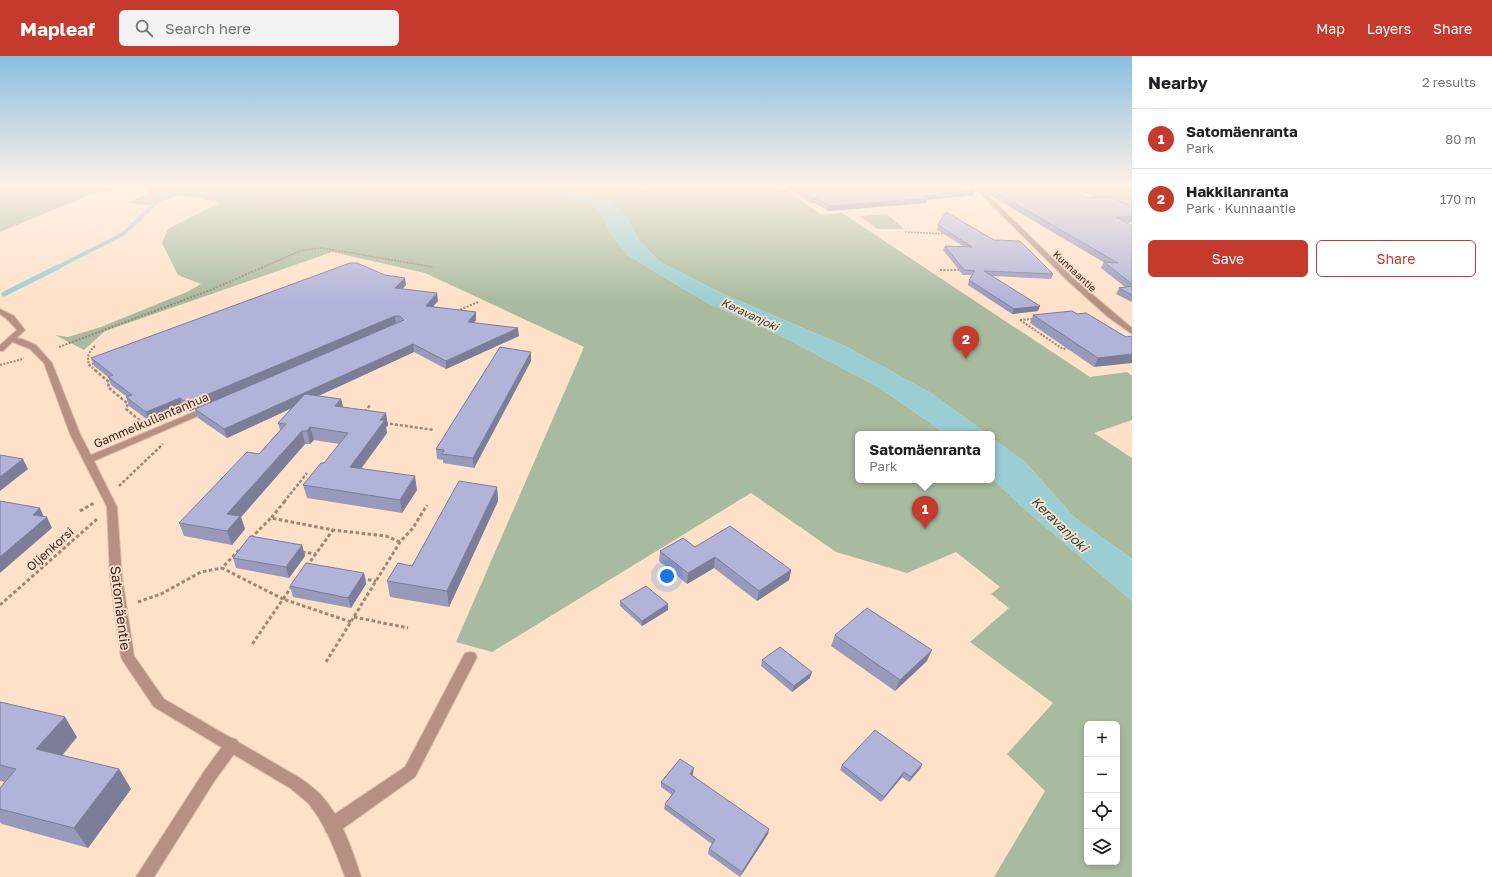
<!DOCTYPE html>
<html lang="en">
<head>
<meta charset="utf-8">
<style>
	:root { --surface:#fff; --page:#f2f2f2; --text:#202124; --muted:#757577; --line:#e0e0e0; --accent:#c6392d }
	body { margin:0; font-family:"Golos Text",sans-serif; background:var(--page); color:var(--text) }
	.controls { position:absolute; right:12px; bottom:12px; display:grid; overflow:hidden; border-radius:6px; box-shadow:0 2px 6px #0003 }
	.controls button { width:36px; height:36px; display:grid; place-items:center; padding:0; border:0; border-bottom:1px solid var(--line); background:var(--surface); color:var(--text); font:20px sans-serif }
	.you { position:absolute; left:667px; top:520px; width:14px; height:14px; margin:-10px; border:3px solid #fff; border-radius:50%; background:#1a73e8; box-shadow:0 0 0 6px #1a73e833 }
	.badge { display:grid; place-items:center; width:26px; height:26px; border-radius:50%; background:var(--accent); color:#fff; font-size:13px; font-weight:700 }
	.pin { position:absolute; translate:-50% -33px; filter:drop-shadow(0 1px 2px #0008) }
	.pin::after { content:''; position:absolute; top:21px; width:14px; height:12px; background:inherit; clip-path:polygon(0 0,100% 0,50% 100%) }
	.popup { position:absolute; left:855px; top:375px; width:140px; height:52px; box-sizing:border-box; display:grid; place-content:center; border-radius:6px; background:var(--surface); filter:drop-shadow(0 1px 3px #0005); font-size:13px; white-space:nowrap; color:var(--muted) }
	.popup b { font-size:15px; color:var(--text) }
	.popup::after { content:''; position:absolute; left:50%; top:100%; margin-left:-8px; border:8px solid transparent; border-top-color:var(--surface) }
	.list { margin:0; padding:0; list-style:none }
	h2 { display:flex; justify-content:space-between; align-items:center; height:52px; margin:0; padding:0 16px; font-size:17px }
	h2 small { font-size:13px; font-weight:400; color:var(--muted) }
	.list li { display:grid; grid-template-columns:26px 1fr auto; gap:12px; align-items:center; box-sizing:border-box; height:60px; padding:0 16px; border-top:1px solid var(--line) }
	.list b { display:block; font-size:15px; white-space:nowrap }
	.list p { margin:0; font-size:13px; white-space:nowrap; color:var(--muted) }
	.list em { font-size:13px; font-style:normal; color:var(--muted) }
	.actions { display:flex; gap:8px; padding:12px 16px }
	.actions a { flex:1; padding:9px 0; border:1px solid var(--accent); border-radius:6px; text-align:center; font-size:14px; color:var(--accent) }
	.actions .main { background:var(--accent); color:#fff }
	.icon { flex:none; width:22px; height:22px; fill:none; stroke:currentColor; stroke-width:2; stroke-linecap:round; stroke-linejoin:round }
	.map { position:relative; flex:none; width:1132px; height:821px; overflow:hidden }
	header { display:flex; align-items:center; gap:24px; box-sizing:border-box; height:56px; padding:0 20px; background:var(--accent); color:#fff }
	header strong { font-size:19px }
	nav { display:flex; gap:22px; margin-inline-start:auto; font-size:14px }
	.search { width:280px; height:36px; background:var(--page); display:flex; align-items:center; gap:10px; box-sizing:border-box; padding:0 14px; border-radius:6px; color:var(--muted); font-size:15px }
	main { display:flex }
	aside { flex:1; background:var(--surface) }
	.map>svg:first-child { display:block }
	.green { fill:#a8bb9e; fill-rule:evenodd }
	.water { fill:#9aced3 }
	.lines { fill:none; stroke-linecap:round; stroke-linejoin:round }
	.stream-far1 { stroke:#9aced3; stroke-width:4 }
	.stream { stroke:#9aced3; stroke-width:5 }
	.service-casing { stroke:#dbc0ac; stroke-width:2 }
	.minor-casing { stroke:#dbc0ac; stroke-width:2 }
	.tertiary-casing { stroke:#dbc0ac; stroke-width:2 }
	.path-far3 { stroke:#9d8878; stroke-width:1.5; stroke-dasharray:2 1; stroke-linecap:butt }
	.path-far2 { stroke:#9d8878; stroke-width:2; stroke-dasharray:2 1.5; stroke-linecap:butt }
	.path-far1 { stroke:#9d8878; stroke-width:2.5; stroke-dasharray:3 2; stroke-linecap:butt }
	.path { stroke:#9d8878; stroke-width:3; stroke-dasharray:3.5 2.5; stroke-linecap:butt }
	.service { fill:#b69080; fill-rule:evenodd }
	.minor { fill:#b69080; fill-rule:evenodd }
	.tertiary { fill:#b69080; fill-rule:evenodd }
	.wall { fill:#989abb }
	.shaded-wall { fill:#7c7d98 }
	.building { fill:#b1b3d9; stroke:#7c7d98 }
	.labels { text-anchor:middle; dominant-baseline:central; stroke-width:3.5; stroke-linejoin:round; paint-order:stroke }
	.far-street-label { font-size:10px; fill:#352a21; stroke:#ffe1ca }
	.far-water-label { font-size:11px; font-style:italic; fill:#18474c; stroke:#ffe1ca }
	.street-label { font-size:12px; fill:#352a21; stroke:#ffe1ca }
	.water-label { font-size:13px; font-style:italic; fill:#18474c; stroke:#ffe1ca }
	.near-street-label { font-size:14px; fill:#352a21; stroke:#ffe1ca }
</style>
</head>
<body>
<header>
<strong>Mapleaf</strong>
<div class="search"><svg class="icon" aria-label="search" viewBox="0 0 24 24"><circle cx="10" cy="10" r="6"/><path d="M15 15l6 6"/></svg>Search here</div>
<nav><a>Map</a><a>Layers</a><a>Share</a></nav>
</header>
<main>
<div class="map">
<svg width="1132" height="821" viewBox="0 0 1132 821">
	<rect width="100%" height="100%" fill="#ffe1ca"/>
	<!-- green -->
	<g class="green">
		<path d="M0,130H172L184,135L229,140L280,137H358L384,130H525L563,140L592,149L603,160L610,177L628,199L657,217L706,246L787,283L880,332L946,378H858V424H992V422L1021,450L1132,545V821H994L1045,735L1007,698L1053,647L970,586L1009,552L991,538L1000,531L956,496L907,517L836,496L751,437L492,596L456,586L584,291L425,217L332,196L105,275L84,294L55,279L68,281L101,271L187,236L201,228L178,219L162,187L168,173L219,147L196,141L177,140L149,149L125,147L150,137V133L127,130L89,139L0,176ZM1087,668H1117V806H1087Z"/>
		<polygon points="212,130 346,130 240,133"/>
		<polygon points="558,130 781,130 822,159 842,157 1090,321 1127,316 1132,320 1132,364 1094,377 1132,402 1132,503 1075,462 1025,406 992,382 992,378 987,378 931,337 845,290 721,237 660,206 638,183 627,161 612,147"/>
		<polygon points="1060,130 1132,130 1132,151"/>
		<polygon points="887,158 904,173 877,173 860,160"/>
	</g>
	<!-- water -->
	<g class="water">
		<path d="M172,130H212L240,133L384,130C356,143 318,137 287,137C247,137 212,146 172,130Z"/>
		<polygon points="525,130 558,130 612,147 627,161 638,183 660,206 721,237 845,290 931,337 987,378 946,378 880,332 787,283 706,246 657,217 628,199 610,177 603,160 592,149 563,140"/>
		<polygon points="992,382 1025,406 1075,462 1132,503 1132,545 1021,450 992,422"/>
	</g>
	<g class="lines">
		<!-- stream-far1 -->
		<polyline class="stream-far1" points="56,212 123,178 163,140 188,131"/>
		<!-- stream -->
		<polyline class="stream" points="4,238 58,211"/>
		<!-- service casing -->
		<g class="service-casing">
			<g id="service">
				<polygon points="470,596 475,597 477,601 415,721 338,776 332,778 326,776 324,770 326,764 405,711 465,597"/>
				<polygon points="232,682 237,684 239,689 237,694 215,724 154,821 136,821 205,714 227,684"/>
			</g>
		</g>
		<!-- minor casing -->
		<g class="minor-casing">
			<g id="minor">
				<polygon points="973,130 978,130 1073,222 1132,272 1132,278 1108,261 1068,225"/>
				<path d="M10,281L22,283L36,289L52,307L80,378L91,399L206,351H212L214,353L94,405L117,451L122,521L134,600L164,643L300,722C307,727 314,732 320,738C341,761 352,792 361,821H345C336,796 326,769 309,748C303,742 296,737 290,732L154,651L123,605L121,601L110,521L107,451L70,378L44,307L30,293L10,285Z"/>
			</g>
		</g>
		<!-- tertiary casing -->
		<g class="tertiary-casing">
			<polygon id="tertiary" points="0,253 14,260 25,274 3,295 0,295 0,289 17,274 8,264 0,258"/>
		</g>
		<!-- path-far3 -->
		<g class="path-far3">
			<polyline points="143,130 158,133"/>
			<polyline points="632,130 642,136"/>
			<polyline points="905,176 947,178"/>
			<polyline points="261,212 302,194 322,192 433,211"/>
		</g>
		<!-- path-far2 -->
		<g class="path-far2">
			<polyline points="940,214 962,214"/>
			<polyline points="457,255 478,246"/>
			<polyline points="1020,264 1063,293 1069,292"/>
			<polyline points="1020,264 1033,263"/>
			<path d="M95,290C88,296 87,301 89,309L95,307"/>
			<polyline points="59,291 213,233 263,211"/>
			<polyline points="0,309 23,303"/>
			<polyline points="89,309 96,315"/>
		</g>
		<!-- path-far1 -->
		<g class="path-far1">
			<polyline points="95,314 109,326 108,331 128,348 126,353 142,366"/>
			<polyline points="365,356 370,349"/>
			<polyline points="385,367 434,374"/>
			<polyline points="119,430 163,388"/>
			<polyline points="284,446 307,417"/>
		</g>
		<!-- path -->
		<g class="path">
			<polyline points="285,445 271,462 333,474 386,480 400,486"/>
			<polyline points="80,455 94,447"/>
			<polyline points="251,482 271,462"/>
			<polyline points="239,494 222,512 283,543 251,590"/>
			<polyline points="302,496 316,498"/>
			<polyline points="307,510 333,474"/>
			<polyline points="362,523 376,525"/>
			<polyline points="292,530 283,543 351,566"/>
			<polyline points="138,546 161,538 201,516 222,512"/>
			<polyline points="0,549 97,463"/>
			<polyline points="354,561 408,572"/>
			<polyline points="326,606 400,486 413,472 427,449"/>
		</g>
		<!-- service -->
		<use href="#service" class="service"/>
		<!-- minor -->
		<use href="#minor" class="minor"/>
		<!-- tertiary -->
		<use href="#tertiary" class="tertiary"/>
	</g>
	<!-- wall -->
	<g class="wall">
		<polygon points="785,130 970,130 975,134 973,139 927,144 926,147 828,155 815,147 811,147"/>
		<polygon points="980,130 1068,130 1085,141 1132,151 1132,166 1126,167 1132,170 1132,246 1116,238 1119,232 1125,231 1101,212 1104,206 1105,207 988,138"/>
		<polygon points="938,169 994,184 1053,218 1051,223 992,220 1038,255 1012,258 968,229 969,224 972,219 963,219 943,194 945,190 963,190 937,174"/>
		<polygon points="406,229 402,233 438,245 433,250 476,264 474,267 519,280 446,313 414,296 318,340 341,343 343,351 388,370 386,371 387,377 361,412 417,434 402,457 307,442 303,429 324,407 339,388 314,384 310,388 305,388 241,461 245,473 232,489 184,480 179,467 259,398 280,374 278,367 292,352 227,382 198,362 195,353 190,355 183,350 149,365 129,350 126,341 127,341 111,329 108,321 94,310 91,302"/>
		<polygon points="1077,258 1126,281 1094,311 1030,267 1033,259"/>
		<polygon points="531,296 531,305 474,412 443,407 443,404 437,403 436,393"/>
		<polygon points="497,431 498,445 449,551 390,541 387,525 412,510"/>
		<polygon points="302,489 305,500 289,522 236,512 233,502"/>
		<polygon points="695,491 791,514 789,524 757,545 714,512 687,528 659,505 660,495"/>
		<polygon points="364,517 366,528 351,552 293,541 290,530"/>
		<polygon points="620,545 668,548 668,554 642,570 620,550"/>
		<polygon points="835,579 927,605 895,635 831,590"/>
		<polygon points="762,604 810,622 792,636 761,610"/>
		<polygon points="0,646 77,681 62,700 119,713 131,733 88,792 2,768 0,766 0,732 5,726 0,725"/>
		<polygon points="922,708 920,713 909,726 902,721 881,746 840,714 842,709"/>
		<polygon points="693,718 692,719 768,778 740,821 708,798 709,793 712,788 664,753 665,748 672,739 661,731 661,726"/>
	</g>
	<!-- shaded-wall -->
	<g class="shaded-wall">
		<polygon points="975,134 973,139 927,144 926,147 828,155 829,150"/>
		<polygon points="812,142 816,142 815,147 811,147"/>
		<polygon points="405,222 406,229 396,240 395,232"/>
		<polygon points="437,237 438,245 427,257 426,250"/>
		<polygon points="1040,250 1038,255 1012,258 1014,253"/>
		<polygon points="476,256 476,264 469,274 468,266"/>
		<polygon points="395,260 396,268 190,355 187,347"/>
		<polygon points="518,272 519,280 446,313 446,305"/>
		<polygon points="413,288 414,296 227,382 224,373"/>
		<polygon points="531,296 531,305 474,412 473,402"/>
		<polygon points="1132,298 1132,307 1094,311 1098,302"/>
		<polygon points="180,342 183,350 149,365 146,356"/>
		<polygon points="341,343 344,355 335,350"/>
		<polygon points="386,357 388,370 386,371 387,377 353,424 350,411 380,364"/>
		<polygon points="310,371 314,384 310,388 307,375"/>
		<polygon points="302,375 305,388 241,461 245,473 232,489 227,475 227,458"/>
		<polygon points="23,403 28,413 0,435 0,421"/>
		<polygon points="415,420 417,434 402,457 400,444"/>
		<polygon points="497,431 498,445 449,551 447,535"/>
		<polygon points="40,452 45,463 47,461 52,472 0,517 0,501 33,459"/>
		<polygon points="302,489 305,500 289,522 286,511"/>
		<polygon points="715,501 714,512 687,528 688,517"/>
		<polygon points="791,514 789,524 757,545 759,535"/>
		<polygon points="364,517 366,528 351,552 348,542"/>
		<polygon points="668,548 668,554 642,570 642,565"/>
		<polygon points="932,594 927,605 895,635 900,624"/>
		<polygon points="812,616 810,622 792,636 794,630"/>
		<polygon points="65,661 77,681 50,713 36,693"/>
		<polygon points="922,708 920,713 909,726 911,721"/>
		<polygon points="694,712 693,718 689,723 690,718"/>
		<polygon points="119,713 131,733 88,792 74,772"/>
		<polygon points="904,716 902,721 881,746 884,741"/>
		<polygon points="769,773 768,778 740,821 742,816"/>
	</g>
	<!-- building -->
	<g class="building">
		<polygon points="793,130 970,130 975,134 923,140 928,142 829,150 816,142 812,142"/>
		<polygon points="987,130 1068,130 1085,141 1111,141 1132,151 1132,161 1116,161 1132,170 1132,228 1104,206 1118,207 990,133"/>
		<polygon points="946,156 994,184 1020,185 1053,218 984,215 1040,250 1014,253 969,224 975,215 964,214 945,190 972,191 938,169"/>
		<polygon points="350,207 357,207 385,219 405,222 395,232 437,237 426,250 476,256 468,266 518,272 446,305 413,288 224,373 195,353 404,264 400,260 395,260 187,347 180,342 146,356 126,341 132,339 108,321 113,319 91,302"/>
		<polygon points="1132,230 1132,239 1119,232"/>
		<polygon points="1072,255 1077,258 1086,257 1126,281 1132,280 1132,298 1098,302 1033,259"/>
		<polygon points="500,291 531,296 473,402 442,398 444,394 436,393"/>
		<polygon points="305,338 341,343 335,350 386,357 380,364 385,364 350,411 415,420 400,444 303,429 321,407 324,407 348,377 310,371 307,375 302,375 227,458 240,460 227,475 179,467 247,396 259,398 286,368 278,367"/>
		<polygon points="0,399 23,403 0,421"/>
		<polygon points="459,425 497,431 447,535 387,525 398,507 412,510"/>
		<polygon points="0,445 40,452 33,459 47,461 0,501"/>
		<polygon points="730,470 791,514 759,535 715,501 688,517 660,495 683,482 695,491"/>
		<polygon points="250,480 302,489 286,511 233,502"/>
		<polygon points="306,507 364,517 348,542 290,530"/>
		<polygon points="646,530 668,548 642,565 620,545"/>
		<polygon points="867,552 932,594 900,624 835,579"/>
		<polygon points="780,591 812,616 794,630 762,604"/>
		<polygon points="0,646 65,661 36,693 119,713 74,772 0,753 0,732 16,713 0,709"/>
		<polygon points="875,674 922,708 911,721 904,716 884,741 842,709"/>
		<polygon points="680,703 694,712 690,718 769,773 742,816 709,793 715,784 665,748 675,735 661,726"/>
	</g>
	<!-- sky -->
	<linearGradient id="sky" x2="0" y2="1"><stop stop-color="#89bee0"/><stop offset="0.53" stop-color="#fff2e7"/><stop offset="1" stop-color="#fff2e7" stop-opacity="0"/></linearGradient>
	<rect width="1132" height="245" fill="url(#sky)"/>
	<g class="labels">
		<!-- far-street labels -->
		<g class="far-street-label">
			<text transform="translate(1075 215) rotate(43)">Kunnaantie</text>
		</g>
		<!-- far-water labels -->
		<g class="far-water-label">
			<text transform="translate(750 258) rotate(25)">Keravanjoki</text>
		</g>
		<!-- street labels -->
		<g class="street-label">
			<text transform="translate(151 364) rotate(-23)">Gammelkullantanhua</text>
			<text transform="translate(50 493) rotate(-42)">Oljenkorsi</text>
		</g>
		<!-- water labels -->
		<g class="water-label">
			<text transform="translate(1060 468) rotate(44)">Keravanjoki</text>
		</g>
		<!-- near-street labels -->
		<g class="near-street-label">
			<text transform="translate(121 552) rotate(83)">Satomäentie</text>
		</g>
	</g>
</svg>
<div class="controls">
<button>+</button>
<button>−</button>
<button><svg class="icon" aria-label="locate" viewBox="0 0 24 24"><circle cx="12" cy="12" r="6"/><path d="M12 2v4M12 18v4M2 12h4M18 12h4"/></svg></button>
<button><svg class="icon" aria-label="layers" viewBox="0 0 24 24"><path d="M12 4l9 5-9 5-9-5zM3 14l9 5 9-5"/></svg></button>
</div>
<div class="you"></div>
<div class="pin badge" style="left:925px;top:473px">1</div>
<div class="popup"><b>Satomäenranta</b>Park</div>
<div class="pin badge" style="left:966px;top:303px">2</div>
</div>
<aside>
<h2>Nearby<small>2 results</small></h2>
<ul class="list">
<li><span class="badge">1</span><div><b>Satomäenranta</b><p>Park</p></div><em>80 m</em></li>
<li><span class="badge">2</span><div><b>Hakkilanranta</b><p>Park · Kunnaantie</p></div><em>170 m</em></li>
</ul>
<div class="actions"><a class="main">Save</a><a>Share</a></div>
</aside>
</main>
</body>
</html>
